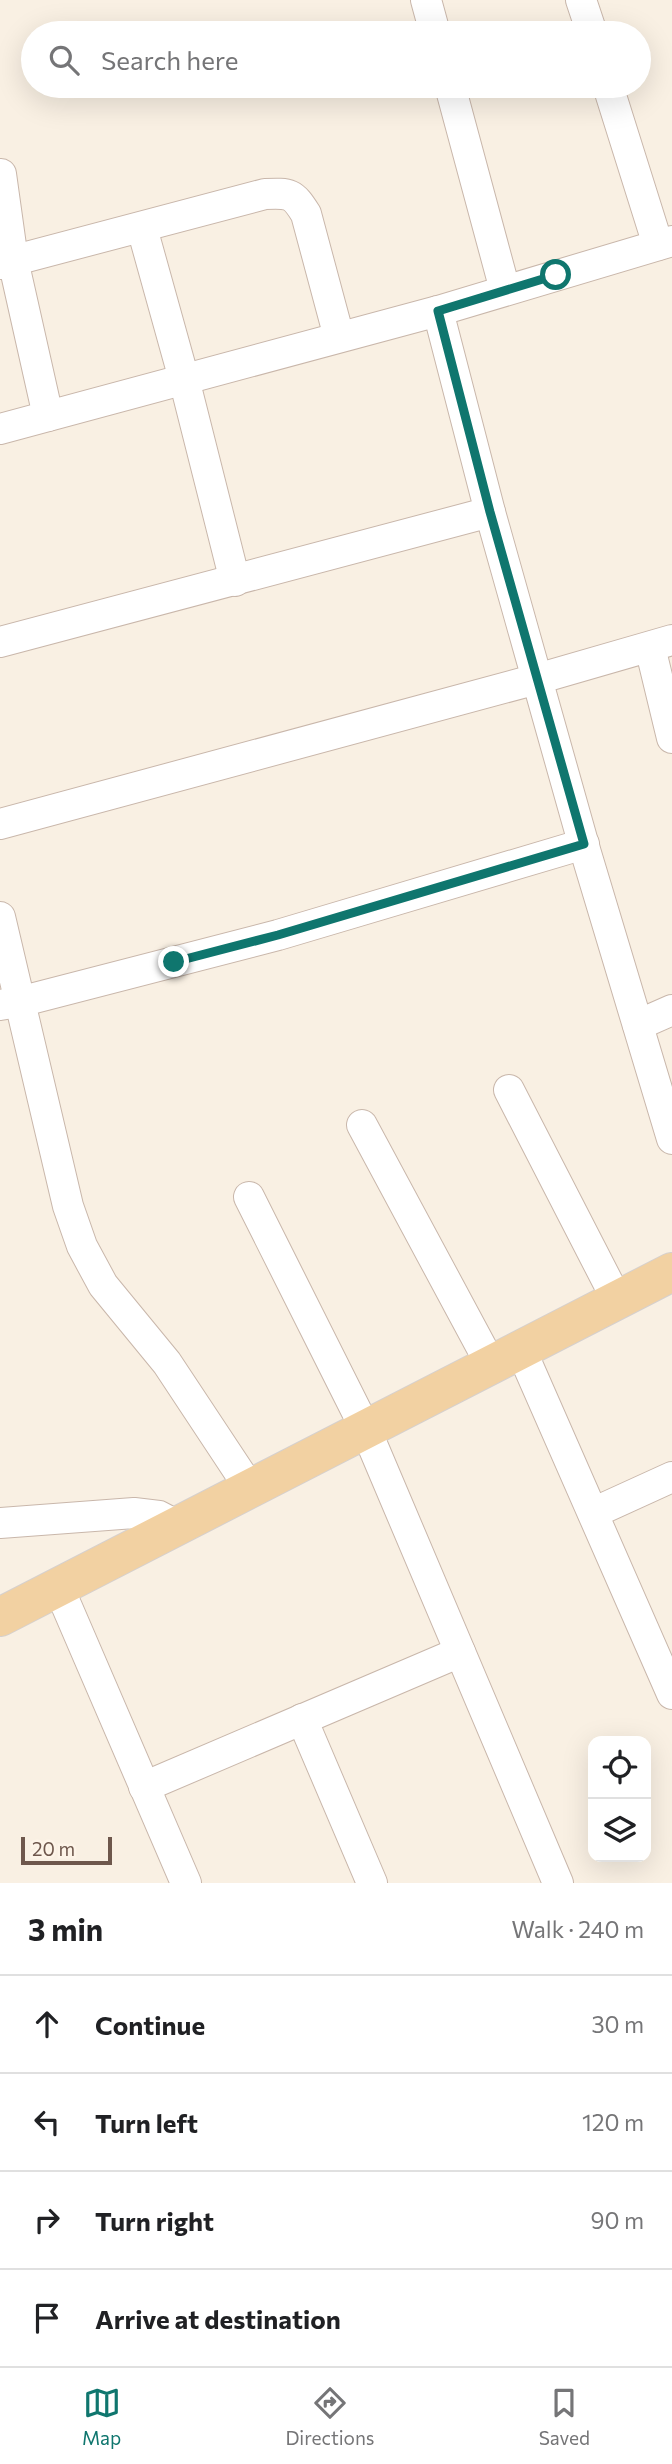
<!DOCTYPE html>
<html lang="en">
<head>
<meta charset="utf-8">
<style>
	:root { --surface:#fff; --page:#f6f6f6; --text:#202124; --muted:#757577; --line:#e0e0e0; --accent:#0f766e }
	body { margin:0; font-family:Commissioner,sans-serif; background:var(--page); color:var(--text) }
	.controls { position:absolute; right:21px; bottom:21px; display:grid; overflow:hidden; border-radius:14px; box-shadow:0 7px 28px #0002 }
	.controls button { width:63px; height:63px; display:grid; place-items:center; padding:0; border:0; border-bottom:2px solid var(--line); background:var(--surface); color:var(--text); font:35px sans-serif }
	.scale { position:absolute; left:21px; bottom:18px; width:91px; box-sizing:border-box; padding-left:7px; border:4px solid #6e574c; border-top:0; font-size:19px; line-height:24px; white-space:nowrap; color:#6e574c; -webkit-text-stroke:5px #fdf4e8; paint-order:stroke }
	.stop { position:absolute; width:21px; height:21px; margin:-16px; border:5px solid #0f766e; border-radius:50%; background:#fff }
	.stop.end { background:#0f766e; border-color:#fff; box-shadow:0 2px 7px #0008 }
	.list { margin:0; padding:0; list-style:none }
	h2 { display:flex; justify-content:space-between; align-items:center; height:91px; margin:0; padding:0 28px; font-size:30px }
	h2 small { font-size:23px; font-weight:400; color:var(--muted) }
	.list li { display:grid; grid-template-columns:46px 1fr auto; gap:21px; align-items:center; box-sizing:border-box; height:98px; padding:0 28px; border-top:2px solid var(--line) }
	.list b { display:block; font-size:26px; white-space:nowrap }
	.list em { font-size:23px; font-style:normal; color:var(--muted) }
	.icon { flex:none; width:38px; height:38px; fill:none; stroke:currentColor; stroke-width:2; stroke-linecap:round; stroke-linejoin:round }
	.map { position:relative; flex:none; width:672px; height:1883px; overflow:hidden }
	.search { position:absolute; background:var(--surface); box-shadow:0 7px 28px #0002; left:21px; right:21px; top:21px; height:77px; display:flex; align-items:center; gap:18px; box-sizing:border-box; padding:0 24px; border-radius:38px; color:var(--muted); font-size:26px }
	.sheet { height:483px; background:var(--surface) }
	nav { display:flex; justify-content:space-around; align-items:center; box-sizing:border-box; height:98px; border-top:2px solid var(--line); background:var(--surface); font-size:19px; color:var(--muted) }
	nav a { display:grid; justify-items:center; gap:4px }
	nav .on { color:var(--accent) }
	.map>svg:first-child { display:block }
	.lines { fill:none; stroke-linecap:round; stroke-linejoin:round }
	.street-casing { stroke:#c9b7ab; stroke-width:32 }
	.primary-casing { stroke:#d6d0cd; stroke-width:40 }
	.street { stroke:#fff; stroke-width:30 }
	.primary { stroke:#f2d1a2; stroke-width:38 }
	.route { stroke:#0f766e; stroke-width:9 }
</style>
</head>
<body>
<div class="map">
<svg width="672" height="1883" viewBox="0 0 672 1883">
	<rect width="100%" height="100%" fill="#f9f0e3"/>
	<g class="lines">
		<!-- street casing -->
		<g class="street-casing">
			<g id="street">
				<polyline points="426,0 435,33"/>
				<polyline points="581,0 592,33"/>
				<polyline points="450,86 505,290"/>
				<polyline points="608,86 658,245"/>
				<polyline points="1,174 13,260 48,416"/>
				<polyline points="142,228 184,379 235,581"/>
				<path d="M0,264L265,194C290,193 293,193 306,214L339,337"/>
				<polyline points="438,311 490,512 586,853 672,1139"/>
				<polyline points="0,429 438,311 672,241"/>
				<polyline points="0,642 490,512"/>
				<polyline points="650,647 672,738"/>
				<polyline points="0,824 537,679 672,640"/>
				<polyline points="0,917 68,1206 82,1246 103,1285 167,1363 251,1490"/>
				<polyline points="0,1005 19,1002 278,935 584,844"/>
				<polyline points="638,1025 672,1010"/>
				<polyline points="509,1090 617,1300"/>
				<polyline points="362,1125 491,1365"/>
				<polyline points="249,1197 366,1430 558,1883"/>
				<polyline points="521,1350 672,1694"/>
				<polyline points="593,1513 672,1477"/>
				<polyline points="0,1523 134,1513 159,1516 180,1527"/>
				<polyline points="58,1586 186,1883"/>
				<polyline points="302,1719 372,1883"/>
				<polyline points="144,1787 460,1652"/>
			</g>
		</g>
		<!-- primary casing -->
		<g class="primary-casing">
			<polyline id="primary" points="0,1617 672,1272"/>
		</g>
		<!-- street -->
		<use href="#street" class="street"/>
		<!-- primary -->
		<use href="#primary" class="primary"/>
	</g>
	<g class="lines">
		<!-- route -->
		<polyline class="route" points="174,962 278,935 584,844 490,512 438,311 556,275"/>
	</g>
</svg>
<div class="controls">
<button><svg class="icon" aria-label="locate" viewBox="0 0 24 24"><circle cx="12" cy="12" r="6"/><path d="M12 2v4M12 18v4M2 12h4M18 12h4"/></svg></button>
<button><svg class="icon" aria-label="layers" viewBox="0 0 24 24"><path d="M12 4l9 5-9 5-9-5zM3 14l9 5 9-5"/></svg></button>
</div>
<div class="scale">20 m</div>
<div class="stop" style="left:556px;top:275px"></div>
<div class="stop end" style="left:174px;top:962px"></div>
<div class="search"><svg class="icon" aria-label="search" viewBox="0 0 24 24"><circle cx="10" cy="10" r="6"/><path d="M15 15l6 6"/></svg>Search here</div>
</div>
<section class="sheet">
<h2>3 min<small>Walk · 240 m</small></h2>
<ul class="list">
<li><svg class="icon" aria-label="ahead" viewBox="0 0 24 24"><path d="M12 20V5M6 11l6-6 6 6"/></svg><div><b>Continue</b></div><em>30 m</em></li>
<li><svg class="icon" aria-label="left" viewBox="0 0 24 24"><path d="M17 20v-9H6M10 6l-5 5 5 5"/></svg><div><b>Turn left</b></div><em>120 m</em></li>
<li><svg class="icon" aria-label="right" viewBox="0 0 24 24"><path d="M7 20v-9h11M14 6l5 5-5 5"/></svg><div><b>Turn right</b></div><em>90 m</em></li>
<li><svg class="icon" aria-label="arrive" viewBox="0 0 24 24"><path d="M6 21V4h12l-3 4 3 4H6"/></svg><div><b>Arrive at destination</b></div></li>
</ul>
</section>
<nav>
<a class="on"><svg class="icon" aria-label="map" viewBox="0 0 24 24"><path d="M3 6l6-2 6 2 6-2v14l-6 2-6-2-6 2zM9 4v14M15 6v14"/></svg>Map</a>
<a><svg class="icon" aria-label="directions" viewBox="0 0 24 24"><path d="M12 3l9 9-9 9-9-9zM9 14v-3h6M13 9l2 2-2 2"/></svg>Directions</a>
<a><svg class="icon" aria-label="saved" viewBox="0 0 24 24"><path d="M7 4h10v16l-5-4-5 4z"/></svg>Saved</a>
</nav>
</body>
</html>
